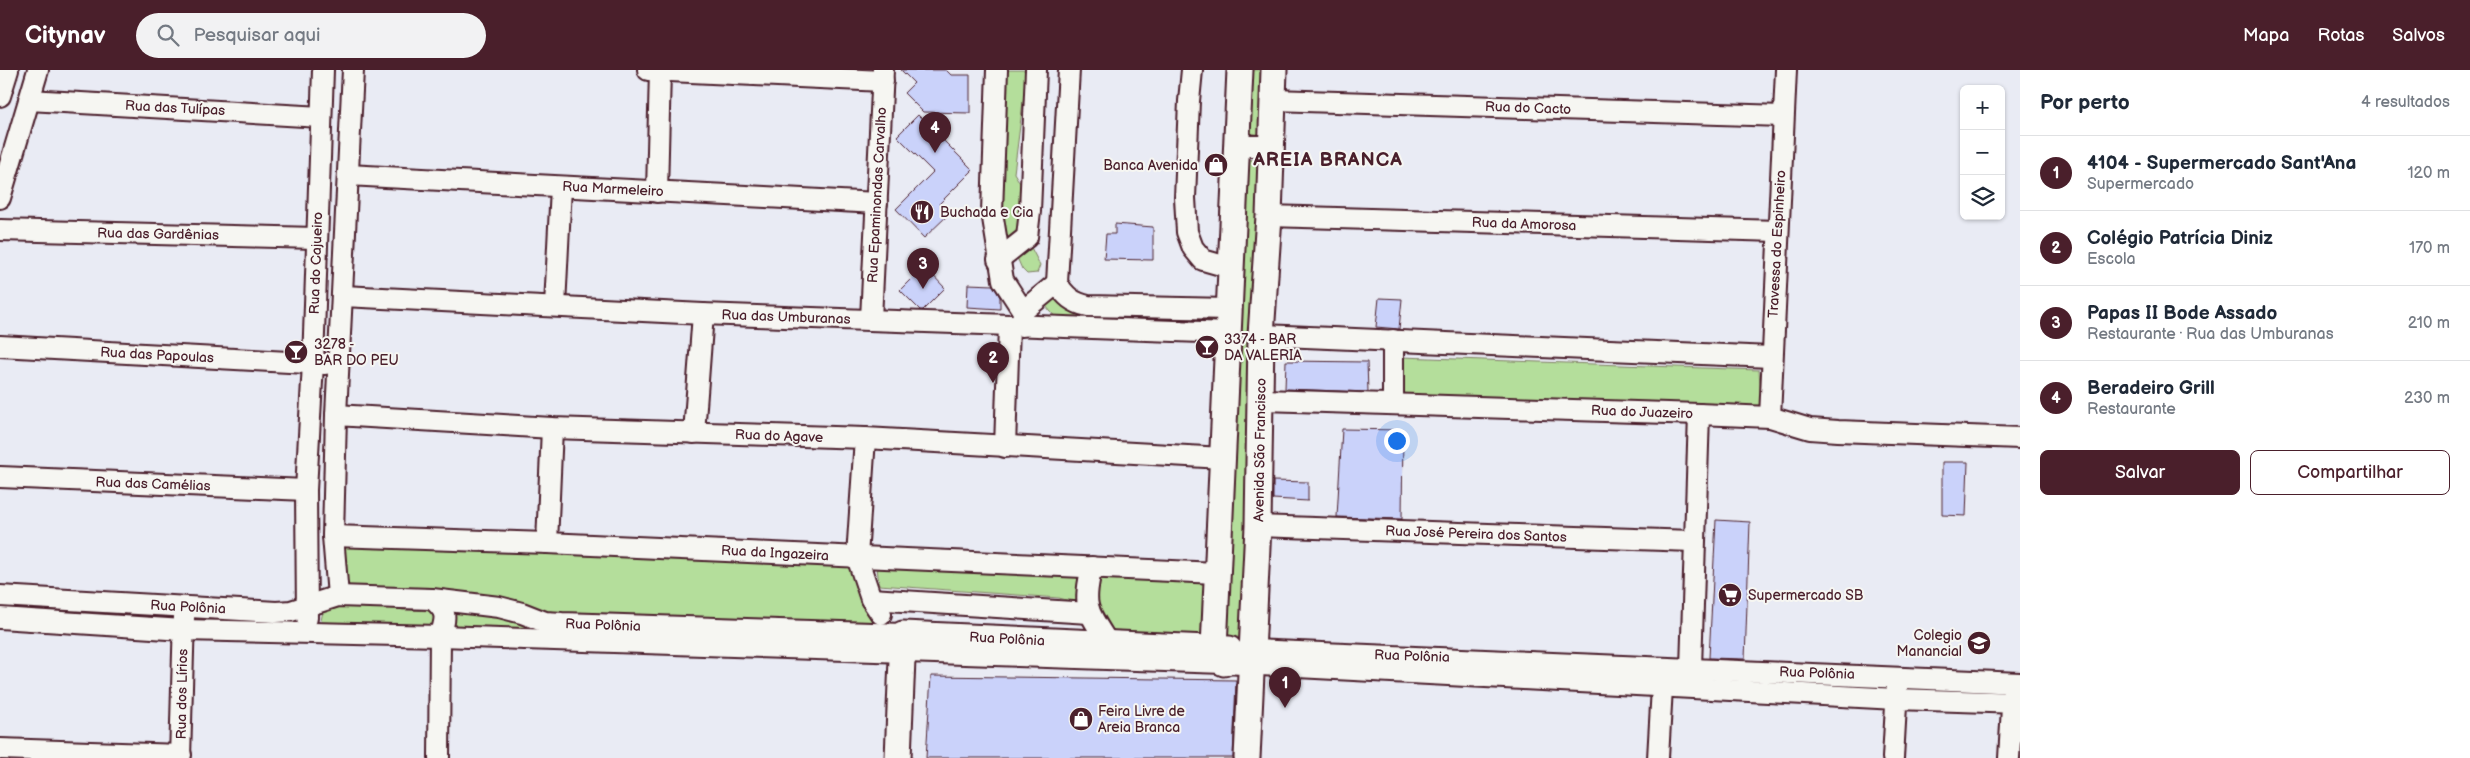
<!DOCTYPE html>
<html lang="pt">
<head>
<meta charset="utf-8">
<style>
	:root { --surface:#fff; --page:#f2f2f3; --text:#1f2937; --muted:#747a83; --line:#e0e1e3; --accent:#4a1f2b }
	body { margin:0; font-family:"Balsamiq Sans",sans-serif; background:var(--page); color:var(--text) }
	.controls { position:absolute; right:15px; top:15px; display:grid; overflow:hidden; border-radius:8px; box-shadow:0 1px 4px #0004 }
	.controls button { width:45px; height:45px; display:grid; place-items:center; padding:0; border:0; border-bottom:1px solid var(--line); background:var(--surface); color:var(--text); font:25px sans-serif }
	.you { position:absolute; left:1396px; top:370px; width:18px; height:18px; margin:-12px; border:4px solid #fff; border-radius:50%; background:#1a73e8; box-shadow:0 0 0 8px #1a73e833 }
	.badge { display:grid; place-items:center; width:32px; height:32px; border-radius:50%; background:var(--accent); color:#fff; font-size:16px; font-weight:700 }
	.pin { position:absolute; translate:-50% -41px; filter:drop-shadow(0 1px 2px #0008) }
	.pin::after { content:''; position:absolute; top:26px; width:18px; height:15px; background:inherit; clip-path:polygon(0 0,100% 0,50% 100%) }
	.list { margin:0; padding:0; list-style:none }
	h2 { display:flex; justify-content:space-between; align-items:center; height:65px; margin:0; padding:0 20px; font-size:21px }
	h2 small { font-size:16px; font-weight:400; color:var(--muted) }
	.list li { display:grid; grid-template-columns:32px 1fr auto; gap:15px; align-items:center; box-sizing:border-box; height:75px; padding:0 20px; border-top:1px solid var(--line) }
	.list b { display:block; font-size:19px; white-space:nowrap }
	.list p { margin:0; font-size:16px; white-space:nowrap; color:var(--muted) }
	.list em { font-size:16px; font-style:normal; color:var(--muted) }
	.actions { display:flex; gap:10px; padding:15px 20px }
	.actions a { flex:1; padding:11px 0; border:1px solid var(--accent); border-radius:8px; text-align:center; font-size:18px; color:var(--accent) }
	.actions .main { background:var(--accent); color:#fff }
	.icon { flex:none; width:28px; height:28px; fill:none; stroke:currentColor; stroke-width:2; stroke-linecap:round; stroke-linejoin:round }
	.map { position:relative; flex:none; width:2020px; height:688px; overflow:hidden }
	header { display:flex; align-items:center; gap:30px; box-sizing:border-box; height:70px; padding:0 25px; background:var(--accent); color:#fff }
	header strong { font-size:24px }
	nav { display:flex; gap:28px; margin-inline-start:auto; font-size:18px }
	.search { width:350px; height:45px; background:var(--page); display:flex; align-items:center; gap:12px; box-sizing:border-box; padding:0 18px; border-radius:28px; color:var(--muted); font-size:19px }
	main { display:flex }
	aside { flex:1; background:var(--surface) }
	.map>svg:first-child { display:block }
	.green { fill:#b4de9b; stroke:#7f7e63 }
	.building { fill:#cad2fa; stroke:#4a1f2b }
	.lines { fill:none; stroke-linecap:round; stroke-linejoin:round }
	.minor-casing { stroke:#4a1f2b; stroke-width:24 }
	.major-casing { stroke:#4a1f2b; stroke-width:29 }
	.minor { stroke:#f6f6f2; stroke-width:20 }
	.major { stroke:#f6f6f2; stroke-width:25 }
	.labels { text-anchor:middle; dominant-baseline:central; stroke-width:4; stroke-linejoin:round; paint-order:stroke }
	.street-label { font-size:14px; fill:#4a1f2b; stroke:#f6f6f2 }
	.poi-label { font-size:14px; fill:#4a1f2b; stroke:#f6f6f2; text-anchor:start }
	.district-label { font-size:19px; font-weight:bold; letter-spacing:1px; fill:#4a1f2b; stroke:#f6f6f2 }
</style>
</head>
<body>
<header>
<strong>Citynav</strong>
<div class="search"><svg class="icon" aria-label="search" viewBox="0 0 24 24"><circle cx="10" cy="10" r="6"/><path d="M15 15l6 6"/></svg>Pesquisar aqui</div>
<nav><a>Mapa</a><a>Rotas</a><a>Salvos</a></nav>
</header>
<main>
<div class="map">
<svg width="2020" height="688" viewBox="0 0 2020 688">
	<rect width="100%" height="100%" fill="#e9ebf4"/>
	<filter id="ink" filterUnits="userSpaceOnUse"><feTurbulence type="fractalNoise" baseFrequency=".02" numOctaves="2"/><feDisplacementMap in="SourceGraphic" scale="10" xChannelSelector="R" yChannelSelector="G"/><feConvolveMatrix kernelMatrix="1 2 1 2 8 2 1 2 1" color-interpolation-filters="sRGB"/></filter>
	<g filter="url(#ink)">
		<!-- green -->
		<g class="green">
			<polygon points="1003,0 1027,0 1014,103 1023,118 1023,162 1040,195 1037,203 1027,204 1022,199 997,142"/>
			<polygon points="1249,0 1267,0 1265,65 1246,63"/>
			<polygon points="1265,89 1243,568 1225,565 1247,90"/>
			<polygon points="1047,209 1075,240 1221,244 1220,253 1056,248 1035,223"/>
			<polygon points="1401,287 1759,300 1762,346 1399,331"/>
			<polygon points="338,471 852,492 887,557 544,550 349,521"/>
			<polygon points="877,497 1081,507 1082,534 1059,528 879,515"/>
			<polygon points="1104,505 1208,511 1205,573 1111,568 1096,544 1094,509"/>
			<polygon points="0,530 180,542 180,555 0,544"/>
			<polygon points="377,534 403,540 436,541 436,557 329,560 321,551 324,535"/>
			<polygon points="454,535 687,564 451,559"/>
		</g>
		<!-- building -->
		<g class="building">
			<polygon points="901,0 946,0 951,5 970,5 970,43 923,42 904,23 914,13"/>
			<polygon points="918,45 973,100 939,134 949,144 924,168 896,139 933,102 897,66"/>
			<polygon points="1115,154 1153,157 1153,190 1104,189 1106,164 1115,164"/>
			<polygon points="924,196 945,218 923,240 920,240 900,220"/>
			<polygon points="968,214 993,215 1000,227 1000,239 967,237"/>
			<polygon points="1379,228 1402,229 1399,259 1376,257"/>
			<polygon points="1286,291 1367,292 1368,322 1285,319"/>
			<polygon points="1342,359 1403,360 1402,449 1337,447"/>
			<polygon points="1942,392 1968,392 1966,446 1942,445"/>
			<polygon points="1273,411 1308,412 1308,431 1273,429"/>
			<polygon points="1716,450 1750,452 1745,589 1709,588"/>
			<polygon points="931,606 1236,610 1233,688 926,688"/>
		</g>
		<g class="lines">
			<!-- minor casing -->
			<g class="minor-casing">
				<g id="minor">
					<polyline points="648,0 883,11"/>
					<polyline points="997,0 992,142 1003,210 1023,241 1022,256"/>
					<path d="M1069,0L1057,213C1065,226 1073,233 1088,236L1229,239"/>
					<polyline points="1192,0 1189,31 1185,128 1187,162 1193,178 1203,190 1231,198"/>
					<polyline points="0,26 8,0"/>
					<polyline points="29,30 321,47"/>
					<polyline points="1273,30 1783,46"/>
					<polyline points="1237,76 1270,76"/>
					<polyline points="348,105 877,133"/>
					<polyline points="657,122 660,0"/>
					<polyline points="0,128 38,0"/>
					<polyline points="1269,146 1778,161"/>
					<polyline points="0,160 316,168"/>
					<polyline points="998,190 1027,167 1030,141 1036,0"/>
					<polyline points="343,226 703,244 1229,263"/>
					<polyline points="555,236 561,117"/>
					<polyline points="1023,241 1057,213"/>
					<polyline points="871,249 883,0"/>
					<polyline points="1261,265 1771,287"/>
					<polyline points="1393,270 1393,334"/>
					<polyline points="0,276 325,294"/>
					<polyline points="1262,330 1699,344 1770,347 1810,359 1838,361 2020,368"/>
					<polyline points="336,345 552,358 865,368 1223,388"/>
					<polyline points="1770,347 1786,0"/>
					<polyline points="694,363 703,244"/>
					<polyline points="865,368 857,487 871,529 881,544"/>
					<polyline points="1005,377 1009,256"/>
					<polyline points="0,407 306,420"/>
					<polyline points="1258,456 1693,471"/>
					<polyline points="333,466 547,473 1217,503"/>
					<polyline points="547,473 552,358"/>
					<path d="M1092,497C1082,536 1087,540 1108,573"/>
					<polyline points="0,526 276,542 291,541 338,526 432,529 499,537 522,543 545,552 562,553 903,564"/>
					<polyline points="338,526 333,466 336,345 353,0"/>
					<path d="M432,529C447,541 447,547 440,566L439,688"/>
					<polyline points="871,529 1089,543"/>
					<polyline points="0,548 183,560 440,566 1224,593 1896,629 2020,633"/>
					<polyline points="307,548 306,420 313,293 323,0"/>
					<polyline points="1252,580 2020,613"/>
					<polyline points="1691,598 1699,344"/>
					<polyline points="0,679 181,685"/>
					<polyline points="180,688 184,547"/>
					<polyline points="1658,688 1662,617"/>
					<polyline points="1893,688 1897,618"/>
					<polyline points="2009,688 2013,620"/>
				</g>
			</g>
			<!-- major casing -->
			<g class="major-casing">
				<g id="major">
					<polyline points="1224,593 1214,578 1240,0"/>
					<polyline points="898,688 903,564 1229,579"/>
					<polyline points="1247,688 1258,456 1261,265 1269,146 1274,0"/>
				</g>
			</g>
			<!-- minor -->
			<use href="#minor" class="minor"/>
			<!-- major -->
			<use href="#major" class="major"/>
		</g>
	</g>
	<!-- icons -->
	<defs>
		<g id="shop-disc" transform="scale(1.25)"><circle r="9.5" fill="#4a1f2b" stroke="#f6f6f2"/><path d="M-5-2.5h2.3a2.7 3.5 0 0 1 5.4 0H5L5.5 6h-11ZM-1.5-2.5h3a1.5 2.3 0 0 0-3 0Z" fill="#fff"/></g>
		<g id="restaurant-disc" transform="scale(1.25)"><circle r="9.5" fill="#4a1f2b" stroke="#f6f6f2"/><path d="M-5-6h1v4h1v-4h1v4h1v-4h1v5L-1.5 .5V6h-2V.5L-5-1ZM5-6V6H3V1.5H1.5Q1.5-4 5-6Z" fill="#fff"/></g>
		<g id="bar-disc" transform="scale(1.25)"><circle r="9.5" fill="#4a1f2b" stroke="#f6f6f2"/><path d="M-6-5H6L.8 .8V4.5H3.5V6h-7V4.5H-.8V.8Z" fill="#fff"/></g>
		<g id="supermarket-disc" transform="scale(1.25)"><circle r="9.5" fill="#4a1f2b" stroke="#f6f6f2"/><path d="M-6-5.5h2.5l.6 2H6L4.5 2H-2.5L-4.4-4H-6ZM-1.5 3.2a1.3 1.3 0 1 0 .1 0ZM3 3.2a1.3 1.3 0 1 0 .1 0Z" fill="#fff"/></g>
		<g id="school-disc" transform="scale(1.25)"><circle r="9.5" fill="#4a1f2b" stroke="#f6f6f2"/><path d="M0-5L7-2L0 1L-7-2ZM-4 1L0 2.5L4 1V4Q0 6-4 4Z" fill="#fff"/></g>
	</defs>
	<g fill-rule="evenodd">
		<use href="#shop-disc" x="1216" y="95"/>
		<use href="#restaurant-disc" x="922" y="142"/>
		<use href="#bar-disc" x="1207" y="277"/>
		<use href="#bar-disc" x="296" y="282"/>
		<use href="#supermarket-disc" x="1730" y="525"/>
		<use href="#school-disc" x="1979" y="573"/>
		<use href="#shop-disc" x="1081" y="649"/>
	</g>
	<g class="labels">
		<!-- street labels -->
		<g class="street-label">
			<text transform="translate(175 38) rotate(3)">Rua das Tulípas</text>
			<text transform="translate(1528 38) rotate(2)">Rua do Cacto</text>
			<text transform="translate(613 119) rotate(3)">Rua Marmeleiro</text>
			<text transform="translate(877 125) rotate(-87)">Rua Epaminondas Carvalho</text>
			<text transform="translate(1524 154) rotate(2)">Rua da Amorosa</text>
			<text transform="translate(158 164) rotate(1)">Rua das Gardênias</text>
			<text transform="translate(1777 174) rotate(-87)">Travessa do Espinheiro</text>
			<text transform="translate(316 193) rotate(-88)">Rua do Cajueiro</text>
			<text transform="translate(786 247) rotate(2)">Rua das Umburanas</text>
			<text transform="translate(157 285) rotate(3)">Rua das Papoulas</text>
			<text transform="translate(1642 342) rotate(2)">Rua do Juazeiro</text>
			<text transform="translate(779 366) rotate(2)">Rua do Agave</text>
			<text transform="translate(1260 380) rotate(-89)">Avenida São Francisco</text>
			<text transform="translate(153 414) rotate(2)">Rua das Camélias</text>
			<text transform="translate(1476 464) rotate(2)">Rua José Pereira dos Santos</text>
			<text transform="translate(775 483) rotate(3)">Rua da Ingazeira</text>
			<text transform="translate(188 537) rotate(3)">Rua Polônia</text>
			<text transform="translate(603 555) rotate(2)">Rua Polônia</text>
			<text transform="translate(1007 569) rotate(3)">Rua Polônia</text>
			<text transform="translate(1412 586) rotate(2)">Rua Polônia</text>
			<text transform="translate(1817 603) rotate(2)">Rua Polônia</text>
			<text transform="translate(182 624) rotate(-89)">Rua dos Lírios</text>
		</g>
		<!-- poi labels -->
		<g class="poi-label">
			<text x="1198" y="95" text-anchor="end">Banca Avenida</text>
			<text x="940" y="142">Buchada e Cia</text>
			<text x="1224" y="269">3374 - BAR<tspan x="1224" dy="16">DA VALERIA</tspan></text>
			<text x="314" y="274">3278 -<tspan x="314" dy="16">BAR DO PEU</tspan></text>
			<text x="1748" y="525">Supermercado SB</text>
			<text x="1962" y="565" text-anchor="end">Colegio<tspan x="1962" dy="16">Manancial</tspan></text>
			<text x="1098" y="641">Feira Livre de<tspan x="1098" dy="16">Areia Branca</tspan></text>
		</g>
		<!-- district labels -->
		<g class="district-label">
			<text x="1328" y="90">AREIA BRANCA</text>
		</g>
	</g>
</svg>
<div class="controls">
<button>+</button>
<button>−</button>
<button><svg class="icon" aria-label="layers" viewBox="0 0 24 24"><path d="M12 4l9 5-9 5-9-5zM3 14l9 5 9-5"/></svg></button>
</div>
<div class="you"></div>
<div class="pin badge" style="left:1285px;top:638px">1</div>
<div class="pin badge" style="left:993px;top:313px">2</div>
<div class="pin badge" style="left:923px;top:219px">3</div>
<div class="pin badge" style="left:935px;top:83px">4</div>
</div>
<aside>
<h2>Por perto<small>4 resultados</small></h2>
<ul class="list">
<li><span class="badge">1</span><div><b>4104 - Supermercado Sant'Ana</b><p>Supermercado</p></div><em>120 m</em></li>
<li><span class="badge">2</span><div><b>Colégio Patrícia Diniz</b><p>Escola</p></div><em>170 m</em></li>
<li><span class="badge">3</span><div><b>Papas II Bode Assado</b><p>Restaurante · Rua das Umburanas</p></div><em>210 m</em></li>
<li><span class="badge">4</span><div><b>Beradeiro Grill</b><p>Restaurante</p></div><em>230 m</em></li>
</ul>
<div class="actions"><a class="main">Salvar</a><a>Compartilhar</a></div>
</aside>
</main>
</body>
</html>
